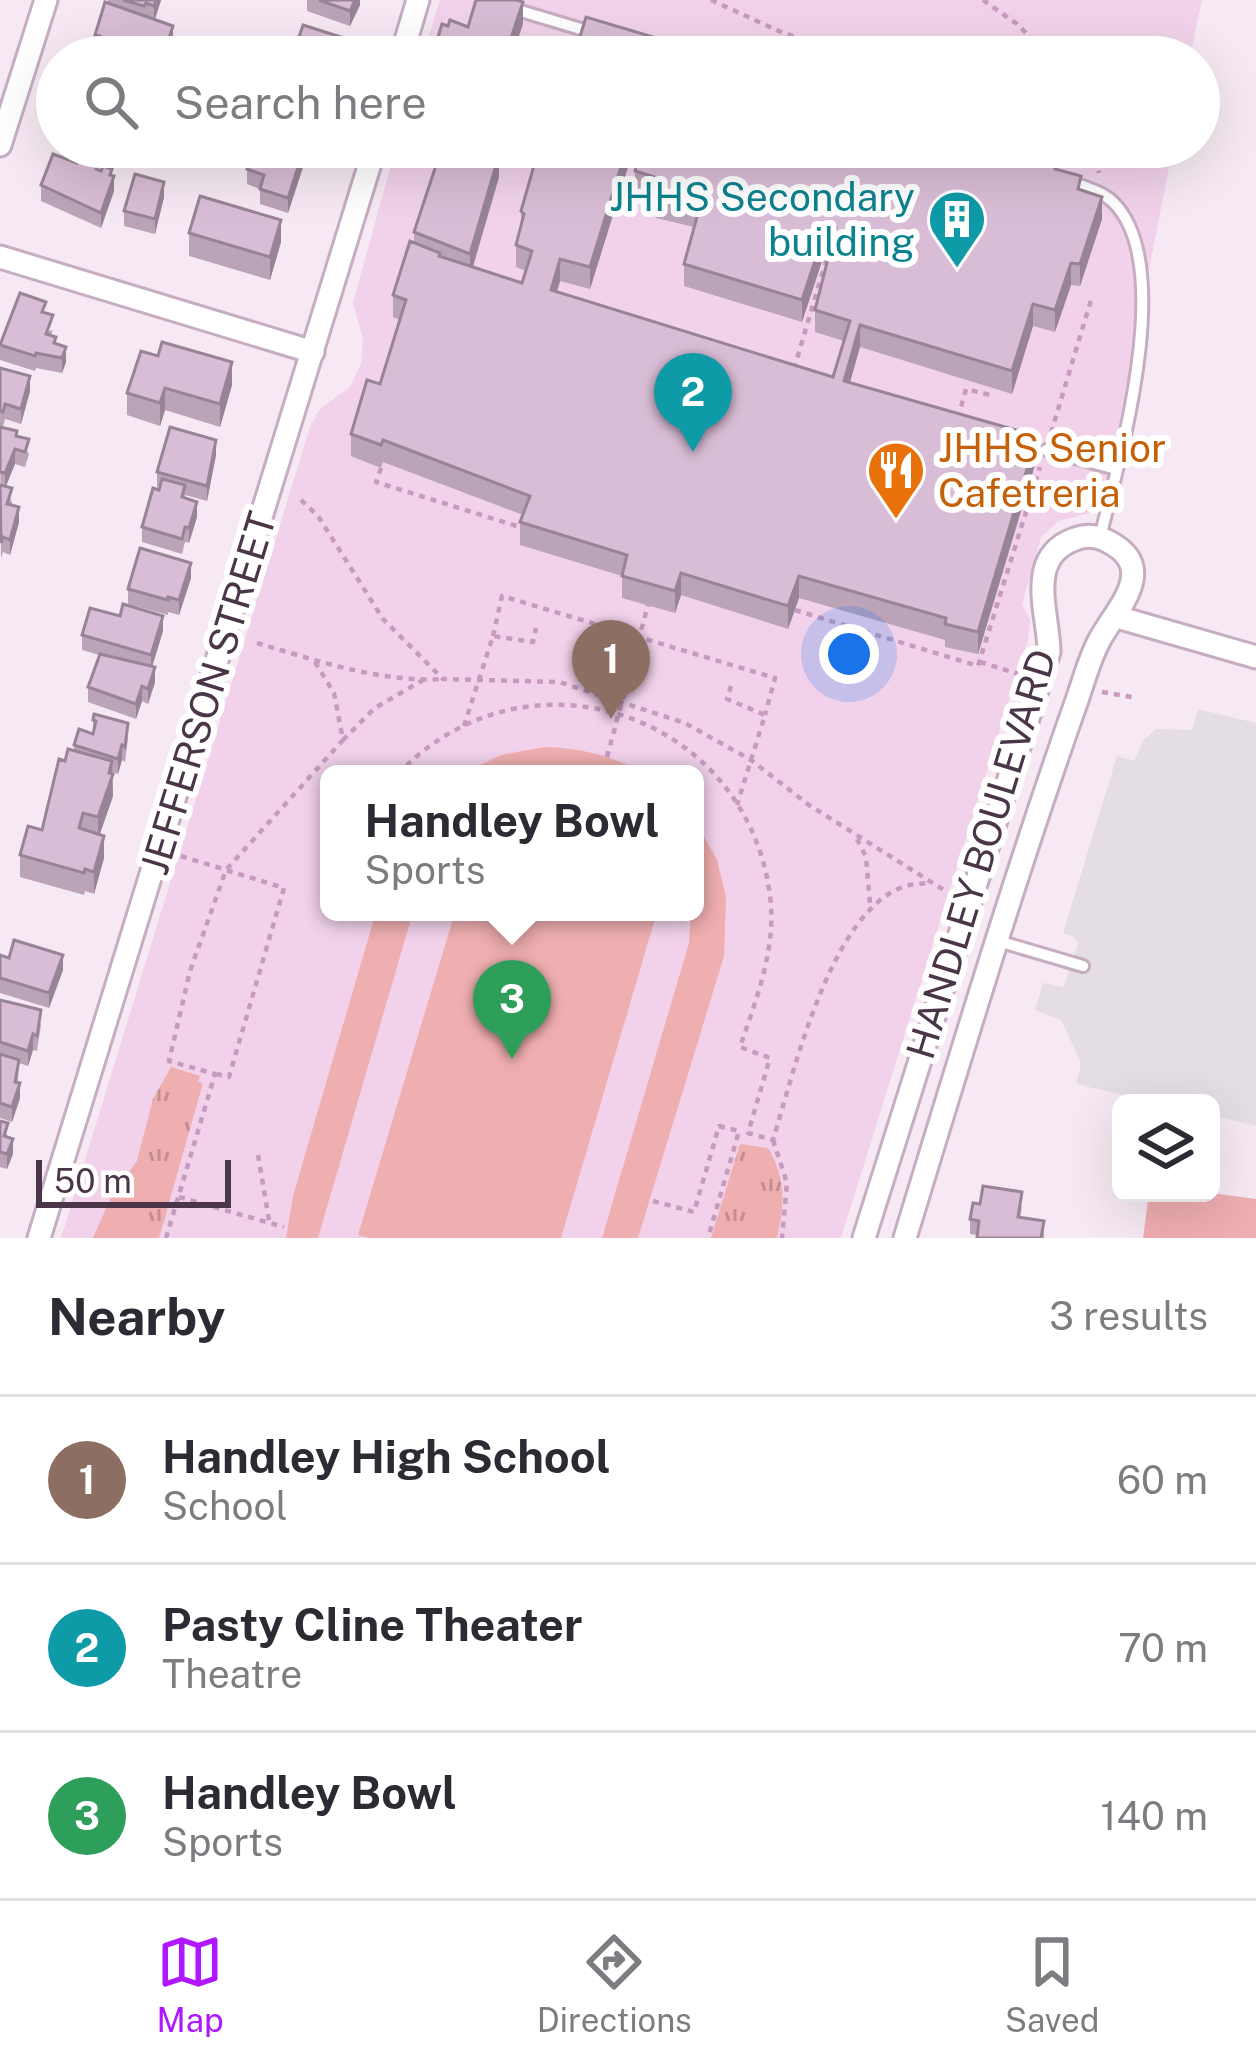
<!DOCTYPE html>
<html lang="en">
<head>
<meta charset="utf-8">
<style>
	:root { --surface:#fff; --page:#f7f7f7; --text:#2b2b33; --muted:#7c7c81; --line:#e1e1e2; --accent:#b117ff }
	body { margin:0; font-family:"Public Sans",sans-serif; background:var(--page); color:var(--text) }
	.controls { position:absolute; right:36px; bottom:36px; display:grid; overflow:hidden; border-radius:18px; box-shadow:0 12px 48px #0002 }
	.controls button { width:108px; height:108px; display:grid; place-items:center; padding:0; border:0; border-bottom:3px solid var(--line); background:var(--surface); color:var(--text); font:60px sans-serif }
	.scale { position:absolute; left:36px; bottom:30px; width:195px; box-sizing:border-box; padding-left:12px; border:6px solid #4b3649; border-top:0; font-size:33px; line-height:42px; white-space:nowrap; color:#4b3649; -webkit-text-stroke:9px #fff; paint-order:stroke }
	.you { position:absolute; left:849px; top:654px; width:42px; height:42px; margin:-30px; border:9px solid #fff; border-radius:50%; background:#1a73e8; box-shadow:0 0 0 18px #1a73e833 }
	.badge { display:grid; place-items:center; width:78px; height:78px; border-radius:50%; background:var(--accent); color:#fff; font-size:39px; font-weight:700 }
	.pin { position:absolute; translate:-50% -99px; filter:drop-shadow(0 3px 6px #0008) }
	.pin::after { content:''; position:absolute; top:63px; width:42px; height:36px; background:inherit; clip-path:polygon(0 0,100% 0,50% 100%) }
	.popup { position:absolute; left:320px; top:765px; width:384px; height:156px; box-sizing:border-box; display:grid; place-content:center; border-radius:18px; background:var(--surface); filter:drop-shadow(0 3px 9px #0005); font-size:39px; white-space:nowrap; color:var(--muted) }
	.popup b { font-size:45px; color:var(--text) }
	.popup::after { content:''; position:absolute; left:50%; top:100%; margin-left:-24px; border:24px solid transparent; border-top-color:var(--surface) }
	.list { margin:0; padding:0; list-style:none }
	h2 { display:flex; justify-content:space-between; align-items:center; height:156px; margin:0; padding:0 48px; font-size:51px }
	h2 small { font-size:39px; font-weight:400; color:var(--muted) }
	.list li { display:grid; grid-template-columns:78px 1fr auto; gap:36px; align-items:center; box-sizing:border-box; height:168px; padding:0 48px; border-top:3px solid var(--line) }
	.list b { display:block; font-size:45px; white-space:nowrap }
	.list p { margin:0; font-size:39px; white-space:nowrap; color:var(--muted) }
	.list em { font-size:39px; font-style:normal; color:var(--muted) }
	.icon { flex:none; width:66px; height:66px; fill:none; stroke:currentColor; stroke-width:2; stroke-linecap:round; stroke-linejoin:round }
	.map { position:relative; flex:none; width:1256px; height:1238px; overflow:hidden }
	.search { position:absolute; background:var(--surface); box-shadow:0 12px 48px #0002; left:36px; right:36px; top:36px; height:132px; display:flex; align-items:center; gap:30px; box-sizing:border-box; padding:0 42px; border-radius:66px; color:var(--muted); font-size:45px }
	.sheet { height:660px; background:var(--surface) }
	nav { display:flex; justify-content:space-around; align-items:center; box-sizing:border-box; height:168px; border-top:3px solid var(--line); background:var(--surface); font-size:33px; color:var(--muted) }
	nav a { display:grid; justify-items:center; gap:6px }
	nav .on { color:var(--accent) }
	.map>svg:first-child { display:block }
	.education { fill:#f1d2ea; fill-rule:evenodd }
	.grass { fill:url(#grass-tufts) }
	.green { fill:#efaeb0 }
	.parking { fill:#e4dee4 }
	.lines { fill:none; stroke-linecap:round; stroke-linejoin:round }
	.service-casing { stroke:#c6adc2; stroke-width:16 }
	.minor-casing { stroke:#c6adc2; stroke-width:27 }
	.path { stroke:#c79abf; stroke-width:4.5; stroke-dasharray:6 6; stroke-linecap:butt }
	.service { stroke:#fff; stroke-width:10 }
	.minor { stroke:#fff; stroke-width:21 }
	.wall { fill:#bba3b8; fill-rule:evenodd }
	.shaded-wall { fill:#988496 }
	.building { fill:#d9bdd6; stroke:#988496; stroke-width:3 }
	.labels { text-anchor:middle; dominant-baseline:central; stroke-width:12; stroke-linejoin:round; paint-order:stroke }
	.culture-label { font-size:39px; fill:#0d838f; stroke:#fff; text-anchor:end }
	.food-label { font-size:39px; fill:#c56008; stroke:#fff; text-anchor:start }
	.street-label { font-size:39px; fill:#4b3649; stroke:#fff }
</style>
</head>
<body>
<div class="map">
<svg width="1256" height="1238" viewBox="0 0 1256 1238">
	<defs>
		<pattern id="grass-tufts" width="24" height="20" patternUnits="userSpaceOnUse" patternTransform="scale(3)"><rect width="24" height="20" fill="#efaeb0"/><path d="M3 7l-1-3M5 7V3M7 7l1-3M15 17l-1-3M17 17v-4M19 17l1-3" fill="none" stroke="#c48e91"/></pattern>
	</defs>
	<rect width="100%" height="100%" fill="#f6e9f3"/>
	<!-- education -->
	<g class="education">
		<polygon points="440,0 1202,0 1190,57 422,57"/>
		<path d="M396,147H1173L1106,491L1097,511L1059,521L1041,537L1022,604L1030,620L1028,640L841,1238H61L310,427L320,409L350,387L361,364L363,339L353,303ZM329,774H695V912H329Z"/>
	</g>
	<!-- grass -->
	<g class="grass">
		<polygon points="171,1067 200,1076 198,1082 203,1083 159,1238 93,1238 111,1197 137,1161 153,1099"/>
		<path d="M740,1144L768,1148C786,1178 785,1205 777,1238H711Z"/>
	</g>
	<!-- green -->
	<g class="green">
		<path d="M545,747C581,748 614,756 645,774H461L501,755Z"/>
		<polygon points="695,820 717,860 726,897 724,956 638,1238 602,1238 689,943 691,912 695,912"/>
		<polygon points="376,912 413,912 318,1238 286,1238 293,1196"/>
		<polygon points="455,912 657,912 561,1238 369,1238 358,1235"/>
		<polygon points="1149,1193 1211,1193 1256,1199 1256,1238 1143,1238"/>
	</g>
	<!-- parking -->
	<polygon class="parking" points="1198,709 1256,723 1256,1126 1211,1115 1211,1103 1158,1103 1076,1084 1081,1064 1062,1021 1035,1010 1043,983 1064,987 1078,944 1074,937 1063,933 1117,756 1134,761 1143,741 1156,729 1192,730"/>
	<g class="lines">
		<!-- service casing -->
		<g class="service-casing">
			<g id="service">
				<polyline points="514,9 594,33"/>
				<path d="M1071,182C1085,187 1103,192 1113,202C1177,265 1119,461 1100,537"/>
				<polyline points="1046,450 1116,469"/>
				<polyline points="998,941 1083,966"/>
			</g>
		</g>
		<!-- minor casing -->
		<g class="minor-casing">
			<g id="minor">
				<polyline points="401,57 418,0"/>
				<polyline points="0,145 46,0"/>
				<polyline points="0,257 313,352"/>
				<polyline points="1117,617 1256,657"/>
				<polyline points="39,1238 375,147"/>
				<path d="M864,1238L1049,652C1049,614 1024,557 1075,539C1087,534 1098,536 1109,542C1160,569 1115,610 1099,641C1089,660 1084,680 1077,700C1014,878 960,1058 905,1238"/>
			</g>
		</g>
		<!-- path -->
		<g class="path">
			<polyline points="711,0 781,32 855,57"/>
			<polyline points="983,0 1017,24 1050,57"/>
			<polyline points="1081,147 1090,169"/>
			<polyline points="1094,147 1099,173"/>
			<polyline points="794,369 828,254 834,256"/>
			<polyline points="958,418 966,389 990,395"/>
			<polyline points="1051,433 1091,300"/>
			<polyline points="381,468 376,482 526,529"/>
			<polyline points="301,500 318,516 383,619 443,679 559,682 685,723 751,760 809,805 947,892"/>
			<polyline points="795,610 978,666 1040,467"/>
			<polyline points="493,636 502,596 775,678 765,715"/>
			<path d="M257,643C315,660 381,683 443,679"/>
			<polyline points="315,662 334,693 343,740 375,708 423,680"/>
			<polyline points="980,662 1019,674"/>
			<polyline points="731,686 727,699 765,715 737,805"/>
			<polyline points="1102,692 1137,698"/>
			<polyline points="464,726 493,636 533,642 536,628"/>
			<polyline points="607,757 648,605"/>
			<path d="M398,774C526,639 747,713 770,896C777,947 756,1000 740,1047L770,1058L748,1133L773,1140C794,1073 838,873 930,884"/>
			<polyline points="857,839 866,857 870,903"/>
			<polyline points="181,856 284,888 229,1077 217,1074"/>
			<polyline points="773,1140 787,1183 782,1238"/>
			<polyline points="258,1155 269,1220"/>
			<polyline points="179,1197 284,1227"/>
			<polyline points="653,1201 694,1212 719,1126 739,1131 708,1238"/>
			<polyline points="166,1238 215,1074 169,1061 190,971 226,870 343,740"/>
		</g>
		<!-- service -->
		<use href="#service" class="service"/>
		<!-- minor -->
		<use href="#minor" class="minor"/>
	</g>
	<!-- wall -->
	<g class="wall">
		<polygon points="108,0 161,0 155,20 173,49 171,57 93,57 95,35"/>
		<polygon points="307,0 360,0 360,5 350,26 307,11"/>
		<path d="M442,147H1005L1056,169L1081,190L1102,219L1080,286L1071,285L1055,332L1033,326L1012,394L860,347L850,382L1037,458L978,654L945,647V640L799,598L788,629L681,595L675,613L622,598V576L520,545V522L523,515L383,462L381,468L351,456V434L380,384L400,320L393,317V295L414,243V232ZM634,148L641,150L635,171V193L656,200V218L694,227L684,264V286L802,322L827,246L831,247L815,310V332L844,341L833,377L557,292L560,281L590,289ZM499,157L533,168L521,211V226L516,245V267L526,271L522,283L473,267L499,177Z"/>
		<polygon points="303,167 288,213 260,204 260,189 247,184 247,169"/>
		<polygon points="98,170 112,175 114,191 101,228 41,201 41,185"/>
		<polygon points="164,197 155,234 124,226 124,211"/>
		<polygon points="189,233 281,242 270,280 189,256"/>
		<polygon points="53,330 51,335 66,362 62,373 36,368 35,371 0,360 0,345"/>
		<polygon points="141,351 232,385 220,427 165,410 160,426 127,415 127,393"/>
		<polygon points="0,368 30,391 21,424 5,419 3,427 0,426"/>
		<polygon points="0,427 17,436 29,454 25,467 15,464 6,486 19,522 10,555 3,552 1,558"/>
		<polygon points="216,455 207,501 185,495 185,498 197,517 189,543 185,542 182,554 142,542 142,527 159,488 157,487 157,472"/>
		<polygon points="191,578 179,615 168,612 168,615 128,604 128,589"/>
		<polygon points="163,631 152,667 155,682 148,704 142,701 136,719 88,702 88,687 99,655 82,650 82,635"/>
		<polygon points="93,720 128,738 125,762 122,760 118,774 112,772 113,796 100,834 104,858 94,894 85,891 84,895 20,877 20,855 42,830 74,751 74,745 93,733"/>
		<polygon points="0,955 63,970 49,1008 0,993"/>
		<polygon points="0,1000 41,1025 37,1051 33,1050 28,1066 19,1063 18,1082 20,1098 12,1122 0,1118"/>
		<polygon points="0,1121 8,1137 13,1154 7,1169 0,1167"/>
		<polygon points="1022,1207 1020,1218 1044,1221 1044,1238 977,1238 977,1235 970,1234 970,1219"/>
	</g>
	<!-- shaded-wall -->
	<g class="shaded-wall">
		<polygon points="156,0 161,0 154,21 154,6"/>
		<polygon points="355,0 360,0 360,5 350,26 350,11"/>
		<polygon points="523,2 523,24 512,57 511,38"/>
		<polygon points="173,26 173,49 171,57 163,57"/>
		<polygon points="627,147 634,147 590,289 590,267"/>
		<polygon points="303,152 303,167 288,213 288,198"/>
		<polygon points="499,155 499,177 470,276 470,254"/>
		<polygon points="112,169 112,182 114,176 114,191 101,228 101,213"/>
		<polygon points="164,182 164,197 155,234 155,219"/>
		<polygon points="1102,197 1102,219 1080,286 1080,264"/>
		<polygon points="281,220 281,242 270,280 270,257"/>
		<polygon points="827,224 827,246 802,322 802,300"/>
		<polygon points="560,259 560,281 551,312 551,290"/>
		<polygon points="1071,263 1071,285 1055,332 1055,310"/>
		<polygon points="1033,304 1033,326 1012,394 1012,371"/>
		<polygon points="860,325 860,347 844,403 844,381"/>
		<polygon points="66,347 66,362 62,373 62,358"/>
		<polygon points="232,362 232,385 220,427 220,404"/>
		<polygon points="30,376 30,391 21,424 21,409"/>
		<polygon points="165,388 165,410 160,426 160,403"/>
		<polygon points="1037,436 1037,458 978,654 978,632"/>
		<polygon points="216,440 216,455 207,501 207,486"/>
		<polygon points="15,449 15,464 5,488 5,473"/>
		<polygon points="197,502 197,517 189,543 189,528"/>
		<polygon points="19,507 19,522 10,555 10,540"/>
		<polygon points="191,563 191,578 179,615 179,600"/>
		<polygon points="681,573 681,595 675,613 675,591"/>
		<polygon points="799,576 799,598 788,629 788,606"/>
		<polygon points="163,616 163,631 151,670 151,655"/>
		<polygon points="155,667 155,682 148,704 148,689"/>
		<polygon points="142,686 142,701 136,719 136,704"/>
		<polygon points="122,745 122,760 118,774 118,759"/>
		<polygon points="112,761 113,796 98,839 98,817"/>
		<polygon points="104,836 104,858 94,894 94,872"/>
		<polygon points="63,955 63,970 49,1008 49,993"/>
		<polygon points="33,1034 33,1050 28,1066 28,1051"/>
		<polygon points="20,1083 20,1098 12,1122 12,1107"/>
		<polygon points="13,1139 13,1154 7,1169 7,1154"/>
	</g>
	<!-- building -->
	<g class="building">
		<polygon points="123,0 156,0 154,6 146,3 144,6"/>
		<polygon points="319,0 355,0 350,11"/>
		<polygon points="476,0 516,0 523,2 511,38 574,56 586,17 720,57 432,57 442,24 448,26 450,20 468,27"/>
		<polygon points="105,2 173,26 163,57 93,57 100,36 95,35"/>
		<polygon points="303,25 341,37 335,57 299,57 293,55"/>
		<polygon points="272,147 287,147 303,152 288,198 260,189 264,175 247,169 253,151 270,156"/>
		<polygon points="442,147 475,147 499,155 470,254 414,232"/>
		<polygon points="537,147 627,147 590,267 560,259 551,290 833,377 850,321 815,310 836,227 827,224 802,300 684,264 700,206 656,196 661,179 635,171 642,147 1005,147 1056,163 1055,169 1081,176 1078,189 1102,197 1080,264 1071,263 1055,310 1033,304 1012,371 860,325 844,381 1037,436 978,632 945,624 946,618 799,576 788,606 681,573 675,591 622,576 627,555 520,522 530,496 383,440 381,445 351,434 367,380 380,384 406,300 393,295 410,241 440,253 439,256 522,283 532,251 516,245 524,214 521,211 539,148"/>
		<polygon points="53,154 77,163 80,156 98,163 96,169 101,171 103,166 112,169 110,175 114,176 101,213 41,185"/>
		<polygon points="135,174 164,182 155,219 124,211"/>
		<polygon points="200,196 281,220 270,257 189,233"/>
		<polygon points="20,293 46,302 42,312 53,315 46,334 56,337 54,343 66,347 62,358 36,353 35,356 0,345"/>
		<polygon points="162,342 232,362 220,404 165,388 160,403 127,393 141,351 158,356"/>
		<polygon points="0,368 30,376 21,409 5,404 3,412 0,411"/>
		<polygon points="0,427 17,431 16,436 29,439 25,452 15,449 5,473 0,472"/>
		<polygon points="170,427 216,440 207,486 157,472"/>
		<polygon points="162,479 185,485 182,497 197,502 189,528 185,527 182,539 142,527 153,488 159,490"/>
		<polygon points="0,485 12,488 7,504 19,507 10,540 3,537 1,543"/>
		<polygon points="140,548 191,563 179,600 168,597 168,600 128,589"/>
		<polygon points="123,604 163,616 151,655 82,635 90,608 120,616"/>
		<polygon points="100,654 155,667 148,689 142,686 136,704 88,687"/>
		<polygon points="94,714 128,723 125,747 122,745 118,759 74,745 79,729 93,734 96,721 93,720"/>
		<polygon points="68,749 112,761 109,773 113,774 98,817 83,813 79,828 104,836 94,872 85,869 84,873 20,855 28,826 42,830 59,759 65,761"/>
		<polygon points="14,940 63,955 49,993 0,978 0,955 9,958"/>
		<polygon points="0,1000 41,1010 37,1036 33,1034 28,1051 0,1042"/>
		<polygon points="0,1054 19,1060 15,1082 20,1083 12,1107 0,1103"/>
		<polygon points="0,1121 8,1123 4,1136 13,1139 7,1154 0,1152"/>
		<polygon points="983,1186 1022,1192 1018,1217 1044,1221 1041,1238 977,1238 979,1221 970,1219 973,1203 980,1204"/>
	</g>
	<!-- icons -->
	<defs>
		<g id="building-pin" transform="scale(3)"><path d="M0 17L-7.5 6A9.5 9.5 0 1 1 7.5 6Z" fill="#0f9aa8" stroke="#fff"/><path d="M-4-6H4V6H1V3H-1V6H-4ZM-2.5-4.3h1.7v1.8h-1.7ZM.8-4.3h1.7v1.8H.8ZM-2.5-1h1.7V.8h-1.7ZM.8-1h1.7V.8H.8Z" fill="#fff"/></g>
		<g id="restaurant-pin" transform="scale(3)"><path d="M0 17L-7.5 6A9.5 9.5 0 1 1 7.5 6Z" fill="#e8710a" stroke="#fff"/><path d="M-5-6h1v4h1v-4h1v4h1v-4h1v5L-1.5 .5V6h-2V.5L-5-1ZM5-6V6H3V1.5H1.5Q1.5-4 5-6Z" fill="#fff"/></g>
	</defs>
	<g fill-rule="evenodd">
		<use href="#building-pin" x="957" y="219"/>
		<use href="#restaurant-pin" x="896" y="470"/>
	</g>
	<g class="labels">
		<!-- culture labels -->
		<g class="culture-label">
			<text x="915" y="197">JHHS Secondary<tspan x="915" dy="45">building</tspan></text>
		</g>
		<!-- food labels -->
		<g class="food-label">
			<text x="938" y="448">JHHS Senior<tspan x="938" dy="45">Cafetreria</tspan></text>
		</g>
		<!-- street labels -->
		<g class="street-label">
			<text transform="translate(208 693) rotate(-73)">JEFFERSON STREET</text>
			<text transform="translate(981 854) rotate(-73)">HANDLEY BOULEVARD</text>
		</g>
	</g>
</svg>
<div class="controls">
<button><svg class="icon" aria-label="layers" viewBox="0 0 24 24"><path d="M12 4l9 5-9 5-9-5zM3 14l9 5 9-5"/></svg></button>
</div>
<div class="scale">50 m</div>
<div class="you"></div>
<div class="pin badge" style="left:611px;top:719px;background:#8d6e63">1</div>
<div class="pin badge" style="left:693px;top:452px;background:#0f9aa8">2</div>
<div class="pin badge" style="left:512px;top:1059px;background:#2e9e5b">3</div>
<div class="popup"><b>Handley Bowl</b>Sports</div>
<div class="search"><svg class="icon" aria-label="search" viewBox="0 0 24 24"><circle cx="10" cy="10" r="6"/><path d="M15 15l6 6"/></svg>Search here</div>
</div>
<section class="sheet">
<h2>Nearby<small>3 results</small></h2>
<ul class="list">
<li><span class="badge" style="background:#8d6e63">1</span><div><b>Handley High School</b><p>School</p></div><em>60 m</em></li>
<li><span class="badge" style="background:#0f9aa8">2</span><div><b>Pasty Cline Theater</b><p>Theatre</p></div><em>70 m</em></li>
<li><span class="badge" style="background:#2e9e5b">3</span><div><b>Handley Bowl</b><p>Sports</p></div><em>140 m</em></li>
</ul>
</section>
<nav>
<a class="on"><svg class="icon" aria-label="map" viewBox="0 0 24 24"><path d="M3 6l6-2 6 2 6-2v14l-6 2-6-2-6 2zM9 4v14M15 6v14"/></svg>Map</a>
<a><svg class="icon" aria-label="directions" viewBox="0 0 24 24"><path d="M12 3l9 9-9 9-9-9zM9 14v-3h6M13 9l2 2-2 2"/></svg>Directions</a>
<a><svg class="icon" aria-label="saved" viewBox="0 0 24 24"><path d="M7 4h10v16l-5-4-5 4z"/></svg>Saved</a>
</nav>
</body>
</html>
